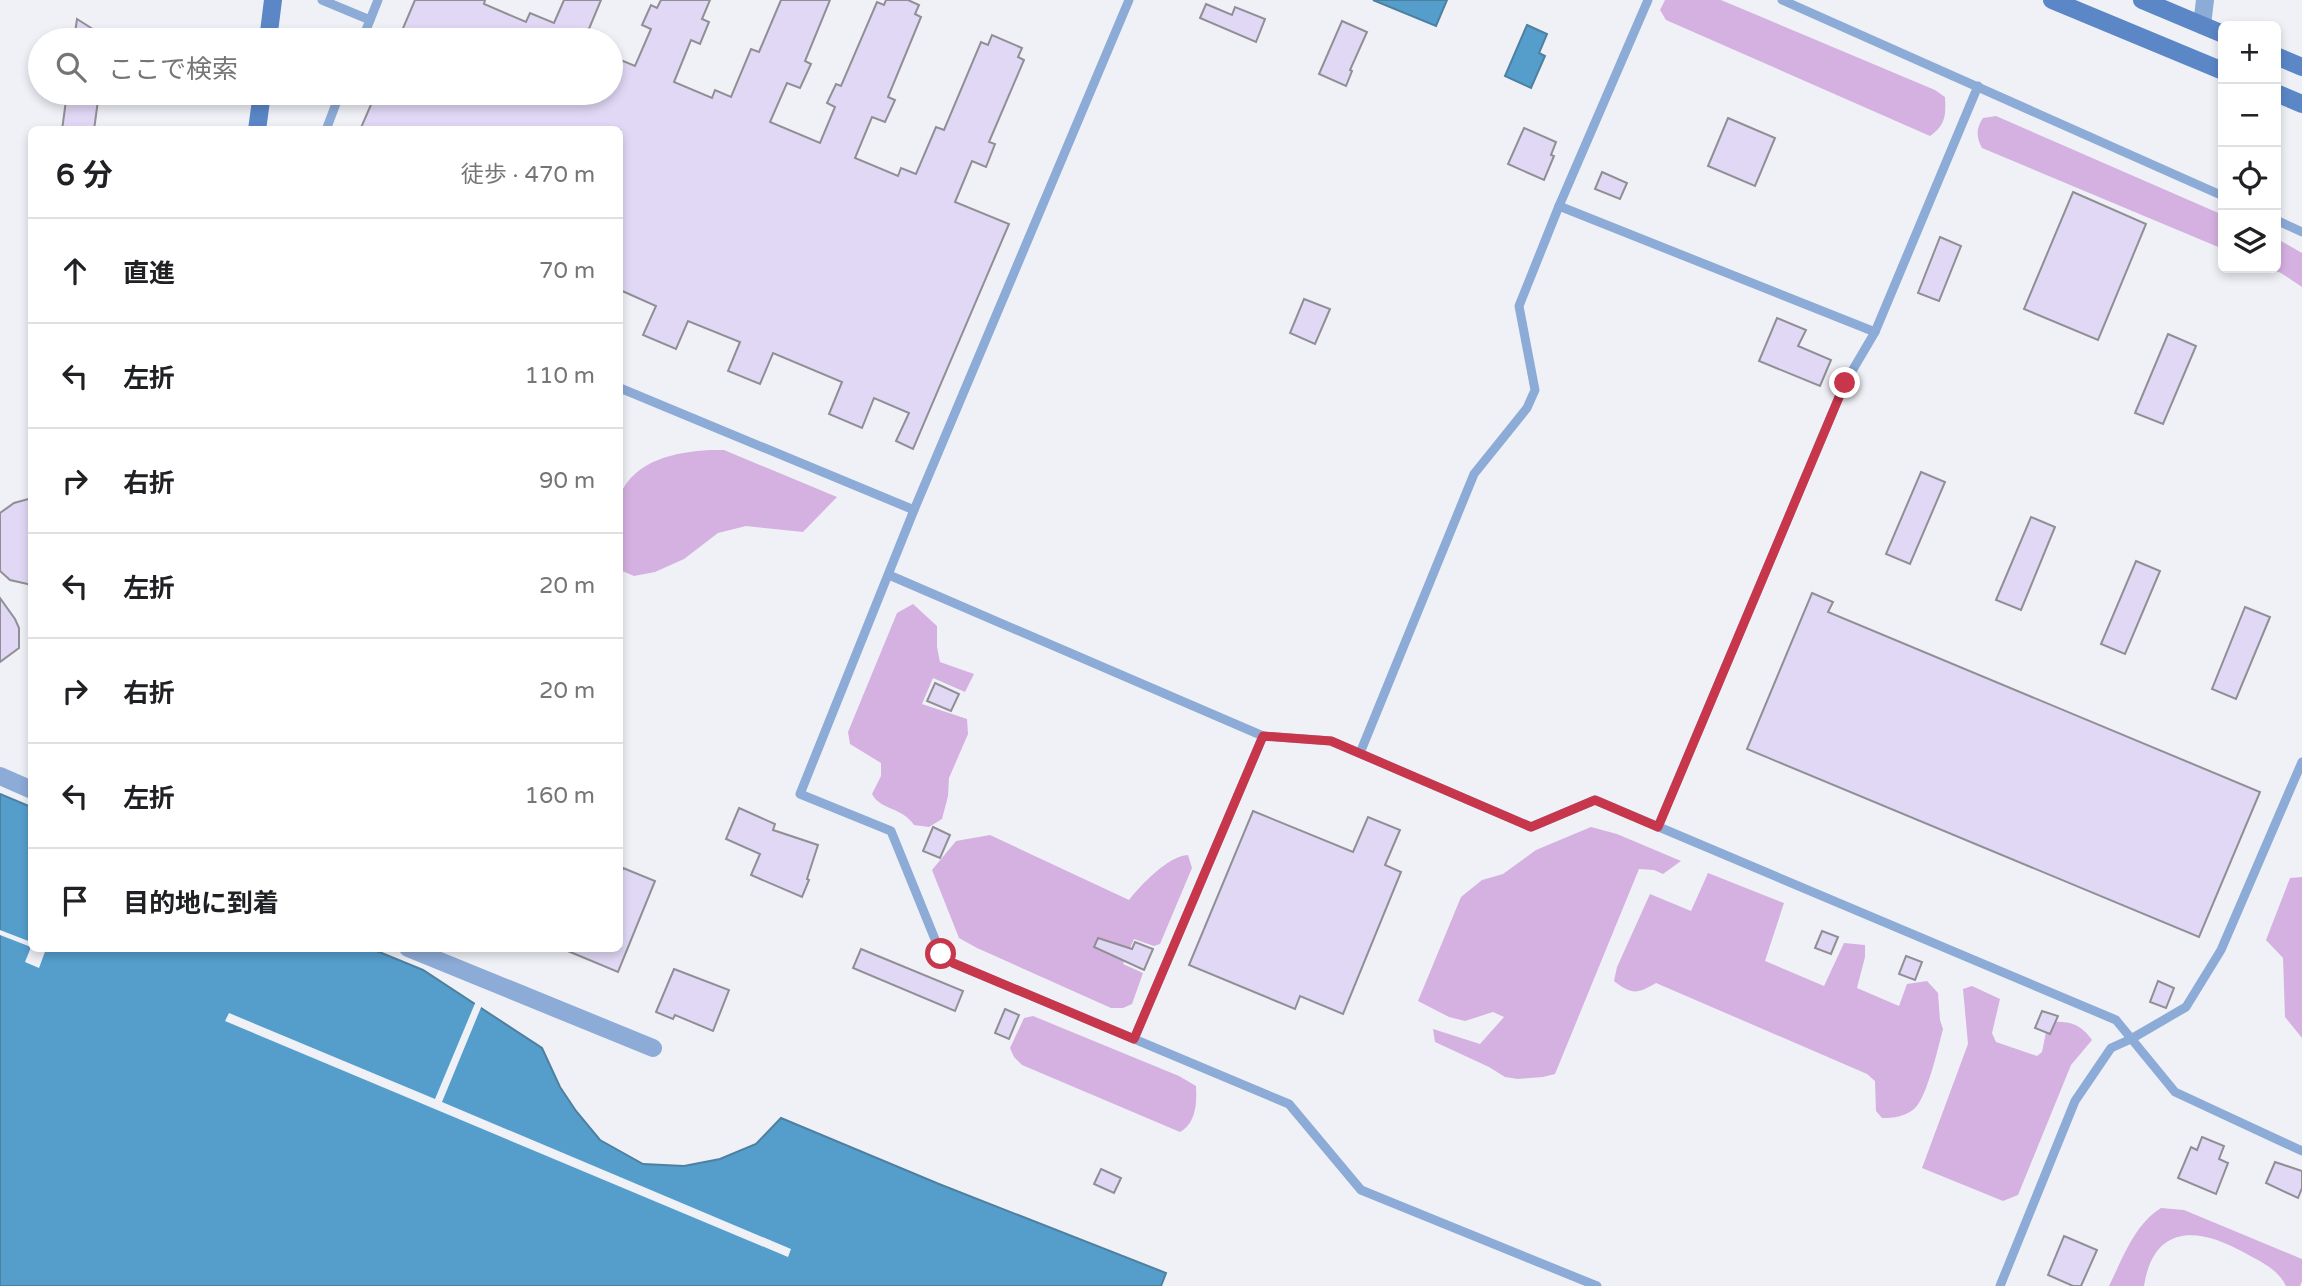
<!DOCTYPE html>
<html lang="ja">
<head>
<meta charset="utf-8">
<style>
	:root { --surface:#fff; --page:#f6f6f6; --text:#202124; --muted:#757577; --line:#e0e0e0 }
	body { margin:0; font-family:"Varela Round","Noto Sans JP",sans-serif; background:var(--page); color:var(--text) }
	.controls { position:absolute; right:21px; top:21px; display:grid; overflow:hidden; border-radius:10px; box-shadow:0 4px 10px #0003 }
	.controls button { width:63px; height:63px; display:grid; place-items:center; padding:0; border:0; border-bottom:2px solid var(--line); background:var(--surface); color:var(--text); font:35px sans-serif }
	.stop { position:absolute; width:21px; height:21px; margin:-16px; border:5px solid #c7364b; border-radius:50%; background:#fff }
	.stop.end { background:#c7364b; border-color:#fff; box-shadow:0 2px 7px #0008 }
	.list { margin:0; padding:0; list-style:none }
	h2 { display:flex; justify-content:space-between; align-items:center; height:91px; margin:0; padding:0 28px; font-size:30px }
	h2 small { font-size:23px; font-weight:400; color:var(--muted) }
	.list li { display:grid; grid-template-columns:46px 1fr auto; gap:21px; align-items:center; box-sizing:border-box; height:105px; padding:0 28px; border-top:2px solid var(--line) }
	.list b { display:block; font-size:26px; white-space:nowrap }
	.list em { font-size:23px; font-style:normal; color:var(--muted) }
	.icon { flex:none; width:38px; height:38px; fill:none; stroke:currentColor; stroke-width:2; stroke-linecap:round; stroke-linejoin:round }
	.map { position:relative; flex:none; width:2302px; height:1286px; overflow:hidden }
	.search { position:absolute; background:var(--surface); box-shadow:0 4px 10px #0003; left:28px; top:28px; width:595px; height:77px; display:flex; align-items:center; gap:18px; box-sizing:border-box; padding:0 24px; border-radius:38px; color:var(--muted); font-size:26px }
	.panel { position:absolute; background:var(--surface); box-shadow:0 4px 10px #0003; left:28px; top:126px; width:595px; height:826px; border-radius:10px }
	.map>svg:first-child { display:block }
	.green { fill:#d5b1e1 }
	.water { fill:#559ecc; stroke:#4d80a1; stroke-width:2 }
	.pier { fill:#f0f1f7 }
	.building { fill:#e0d8f5; stroke:#908f95; stroke-width:2 }
	.lines { fill:none; stroke-linecap:round; stroke-linejoin:round }
	.lane { stroke:#8dabd7; stroke-width:9 }
	.street { stroke:#8dabd7; stroke-width:18 }
	.secondary { stroke:#5b87c7; stroke-width:18 }
	.route { stroke:#c7364b; stroke-width:9 }
</style>
</head>
<body>
<div class="map">
<svg width="2302" height="1286" viewBox="0 0 2302 1286">
	<rect width="100%" height="100%" fill="#f0f1f7"/>
	<!-- green -->
	<g class="green">
		<path d="M1665,0H1721L1935,90L1945,97C1946,114 1946,125 1930,136L1666,20L1660,10Z"/>
		<path d="M1996,116L2223,215V249L1982,148C1976,137 1976,128 1983,118Z"/>
		<polygon points="2276,238 2302,253 2302,287 2281,273 2268,268 2276,268"/>
		<path d="M710,450H724L837,497L803,532L746,526L718,533L684,559L655,572L634,576L620,570V495C635,460 675,452 710,450Z"/>
		<path d="M913,604L937,626V647L940,662L974,674L965,692L933,678L922,704L967,719L968,734L949,778L948,796L942,819L929,827L914,825C902,807 880,810 872,794L881,776V763L850,744L848,732L897,613Z"/>
		<polygon points="1591,827 1617,834 1681,861 1663,874 1654,870 1639,869 1555,1074 1543,1077 1518,1079 1505,1077 1489,1067 1435,1042 1433,1029 1480,1044 1504,1017 1493,1012 1465,1021 1449,1017 1418,1001 1461,897 1482,880 1503,874 1536,850"/>
		<path d="M990,835L1129,900C1141,885 1168,856 1188,855L1192,868L1160,944L1154,946L1134,939L1123,964L1143,973L1132,1004L1123,1008H1111L977,948L959,938L932,870L956,841Z"/>
		<path d="M1708,873L1784,903L1765,961L1824,986L1844,943L1865,945V957L1857,988L1899,1006L1907,984L1927,981L1938,993L1940,1020L1943,1029C1938,1048 1927,1098 1914,1109C1904,1117 1894,1118 1882,1118L1876,1111L1875,1081L1867,1074L1656,983C1637,994 1632,995 1614,981L1617,967L1650,894L1691,911Z"/>
		<polygon points="2302,877 2302,1038 2285,1017 2283,958 2266,940 2290,878"/>
		<path d="M1972,986L2000,999L1992,1033L1996,1042L2037,1056L2042,1052L2048,1022C2069,1021 2080,1023 2092,1040L2071,1065L2018,1195L2003,1201L1922,1168L1968,1044L1963,989Z"/>
		<path d="M1033,1016L1179,1076L1196,1086C1197,1103 1196,1123 1180,1132L1022,1065L1014,1057L1010,1048L1024,1018Z"/>
		<path d="M2161,1208L2184,1210L2302,1259V1281L2300,1286H2286C2278,1269 2261,1262 2245,1253C2199,1227 2154,1223 2144,1286H2109C2123,1258 2134,1225 2161,1208Z"/>
	</g>
	<!-- water -->
	<g class="water">
		<polygon points="1373,0 1447,0 1436,26"/>
		<polygon points="1527,25 1547,34 1539,53 1545,56 1531,88 1505,76"/>
		<polygon points="0,794 31,807 32,948 372,949 423,970 542,1048 560,1087 576,1111 600,1140 643,1164 684,1166 720,1159 756,1144 781,1118 939,1184 1166,1273 1161,1286 0,1286"/>
	</g>
	<!-- pier -->
	<g class="pier">
		<polygon points="0,930 31,942 32,948 46,949 39,968 25,962 31,947 0,935"/>
		<polygon points="476,1001 482,1005 442,1102 791,1249 788,1257 225,1021 229,1013 435,1099"/>
	</g>
	<!-- building -->
	<g class="building">
		<polygon points="415,0 485,0 484,4 526,22 530,13 554,23 564,0 601,0 586,36 596,40 398,40"/>
		<polygon points="661,0 710,0 702,19 709,22 700,44 691,40 674,82 712,98 715,90 731,97 751,49 759,52 781,0 830,0 805,61 811,64 800,88 787,83 770,122 820,143 835,107 827,103 836,84 841,86 877,2 884,5 886,0 908,0 919,5 915,14 921,17 888,97 895,100 885,122 872,117 855,158 898,176 901,168 916,174 936,127 944,130 981,42 988,45 992,35 1022,48 1018,57 1024,60 989,142 995,144 986,167 972,161 955,202 1009,224 913,449 896,441 909,413 874,398 862,428 829,414 842,382 773,353 760,384 728,371 740,342 688,321 676,349 643,335 656,306 620,290 620,130 360,130 376,93 611,93 611,56 635,66 651,29 642,25 651,5 657,8"/>
		<polygon points="1206,4 1232,15 1235,7 1265,19 1256,42 1200,18"/>
		<polygon points="77,19 110,40 74,40"/>
		<polygon points="1342,21 1367,32 1350,70 1352,71 1346,86 1319,74"/>
		<polygon points="67,93 99,93 94,130 62,130"/>
		<polygon points="1728,118 1775,138 1755,186 1708,166"/>
		<polygon points="1524,128 1556,142 1551,155 1554,156 1544,180 1508,164"/>
		<polygon points="1602,172 1627,183 1620,199 1595,189"/>
		<polygon points="2073,192 2146,224 2098,340 2024,309"/>
		<polygon points="1940,237 1961,246 1939,301 1918,293"/>
		<polygon points="1304,299 1330,309 1315,344 1290,333"/>
		<polygon points="1777,318 1806,330 1798,346 1831,360 1820,386 1759,361"/>
		<polygon points="2168,334 2196,346 2163,424 2135,413"/>
		<polygon points="1921,472 1945,482 1910,564 1886,554"/>
		<polygon points="32,498 32,585 10,580 0,571 0,513 14,503"/>
		<polygon points="2031,517 2055,527 2021,610 1996,600"/>
		<polygon points="2136,561 2160,571 2125,654 2101,644"/>
		<polygon points="1812,593 1833,602 1828,612 2260,792 2199,937 1747,749"/>
		<polygon points="0,598 15,619 19,628 19,648 0,662"/>
		<polygon points="2245,607 2270,617 2236,699 2212,689"/>
		<polygon points="935,683 959,694 951,711 927,701"/>
		<polygon points="739,808 775,824 773,830 818,845 807,879 809,880 802,897 751,875 760,854 726,839"/>
		<polygon points="1253,811 1353,852 1368,817 1400,830 1385,865 1401,872 1343,1014 1300,996 1295,1009 1189,965"/>
		<polygon points="933,827 950,835 940,858 923,851"/>
		<polygon points="623,868 655,881 618,972 563,949 620,948 620,877"/>
		<polygon points="1822,931 1838,937 1831,954 1815,948"/>
		<polygon points="1098,938 1132,949 1135,942 1153,949 1144,970 1094,947"/>
		<polygon points="861,949 963,991 955,1011 853,968"/>
		<polygon points="1906,956 1922,962 1915,980 1899,974"/>
		<polygon points="674,969 729,990 713,1031 675,1015 673,1019 656,1012"/>
		<polygon points="2158,981 2174,988 2166,1008 2150,1002"/>
		<polygon points="1005,1009 1019,1015 1009,1039 995,1033"/>
		<polygon points="2042,1011 2058,1016 2050,1034 2035,1028"/>
		<polygon points="2202,1137 2224,1146 2219,1159 2228,1163 2216,1194 2178,1178 2191,1147 2197,1150"/>
		<polygon points="2275,1162 2302,1171 2302,1188 2298,1198 2266,1183"/>
		<polygon points="1101,1169 1121,1178 1114,1193 1094,1184"/>
		<polygon points="2064,1236 2097,1250 2081,1286 2073,1286 2048,1275"/>
	</g>
	<g class="lines">
		<!-- lane -->
		<g class="lane">
			<polyline points="322,0 370,20"/>
			<polyline points="1129,0 914,510 800,794 891,831 941,954 953,963 1289,1104 1361,1190 1597,1286"/>
			<polyline points="1782,0 2223,196"/>
			<polyline points="362,40 378,0"/>
			<polyline points="326,130 340,93"/>
			<polyline points="1559,206 1648,0"/>
			<polyline points="2276,220 2302,232"/>
			<polyline points="620,388 914,510"/>
			<polyline points="889,575 1263,736 1331,741 1531,827 1595,800 2116,1020 2175,1092 2302,1151"/>
			<polyline points="1360,753 1474,474 1527,408 1535,390 1519,306 1559,206 1875,332 1978,86"/>
			<polyline points="1658,827 1845,383 1875,332"/>
			<polyline points="1134,1039 1263,736"/>
			<polyline points="2000,1286 2075,1101 2111,1048 2131,1039 2186,1007 2221,950 2302,762"/>
		</g>
		<!-- street -->
		<g class="street">
			<polyline points="2202,25 2205,0"/>
			<polyline points="0,776 32,790"/>
			<polyline points="408,948 653,1048"/>
		</g>
		<!-- secondary -->
		<g class="secondary">
			<polyline points="2052,0 2223,71"/>
			<polyline points="2142,0 2223,34"/>
			<polyline points="268,40 273,0"/>
			<polyline points="2276,56 2302,67"/>
			<polyline points="2276,93 2302,104"/>
			<polyline points="257,130 262,93"/>
		</g>
	</g>
	<g class="lines">
		<!-- route -->
		<polyline class="route" points="941,954 953,963 1134,1039 1263,736 1331,741 1531,827 1595,800 1658,827 1845,383"/>
	</g>
</svg>
<div class="controls">
<button>+</button>
<button>−</button>
<button><svg class="icon" aria-label="locate" viewBox="0 0 24 24"><circle cx="12" cy="12" r="6"/><path d="M12 2v4M12 18v4M2 12h4M18 12h4"/></svg></button>
<button><svg class="icon" aria-label="layers" viewBox="0 0 24 24"><path d="M12 4l9 5-9 5-9-5zM3 14l9 5 9-5"/></svg></button>
</div>
<div class="stop" style="left:941px;top:954px"></div>
<div class="stop end" style="left:1845px;top:383px"></div>
<div class="search"><svg class="icon" aria-label="search" viewBox="0 0 24 24"><circle cx="10" cy="10" r="6"/><path d="M15 15l6 6"/></svg>ここで検索</div>
<section class="panel">
<h2>6 分<small>徒歩 · 470 m</small></h2>
<ul class="list">
<li><svg class="icon" aria-label="ahead" viewBox="0 0 24 24"><path d="M12 20V5M6 11l6-6 6 6"/></svg><div><b>直進</b></div><em>70 m</em></li>
<li><svg class="icon" aria-label="left" viewBox="0 0 24 24"><path d="M17 20v-9H6M10 6l-5 5 5 5"/></svg><div><b>左折</b></div><em>110 m</em></li>
<li><svg class="icon" aria-label="right" viewBox="0 0 24 24"><path d="M7 20v-9h11M14 6l5 5-5 5"/></svg><div><b>右折</b></div><em>90 m</em></li>
<li><svg class="icon" aria-label="left" viewBox="0 0 24 24"><path d="M17 20v-9H6M10 6l-5 5 5 5"/></svg><div><b>左折</b></div><em>20 m</em></li>
<li><svg class="icon" aria-label="right" viewBox="0 0 24 24"><path d="M7 20v-9h11M14 6l5 5-5 5"/></svg><div><b>右折</b></div><em>20 m</em></li>
<li><svg class="icon" aria-label="left" viewBox="0 0 24 24"><path d="M17 20v-9H6M10 6l-5 5 5 5"/></svg><div><b>左折</b></div><em>160 m</em></li>
<li><svg class="icon" aria-label="arrive" viewBox="0 0 24 24"><path d="M6 21V4h12l-3 4 3 4H6"/></svg><div><b>目的地に到着</b></div></li>
</ul>
</section>
</div>
</body>
</html>
